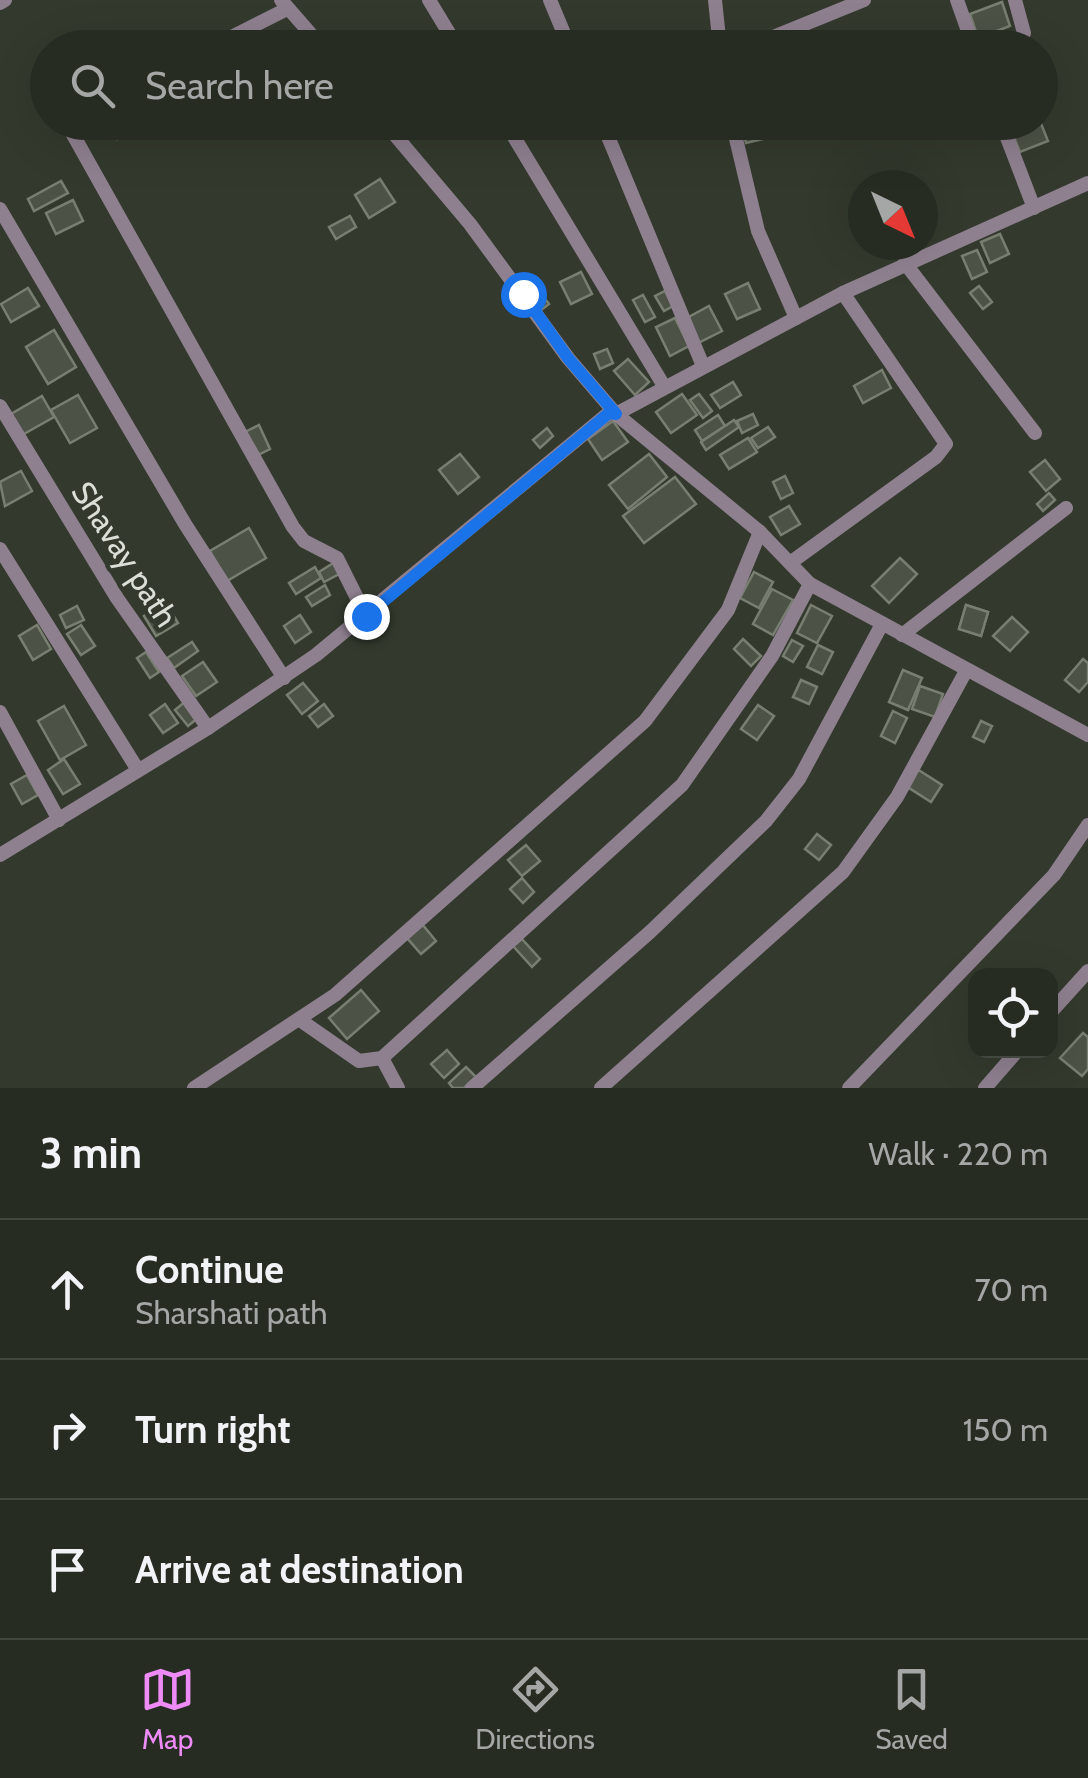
<!DOCTYPE html>
<html lang="en">
<head>
<meta charset="utf-8">
<style>
	:root { --surface:#262c22; --page:#2e342a; --text:#f1f3f6; --muted:#a4a7a5; --line:#424840; --accent:#ef8bf7 }
	body { margin:0; font-family:Cabin,sans-serif; background:var(--page); color:var(--text) }
	.controls { position:absolute; right:30px; bottom:30px; display:grid; overflow:hidden; border-radius:20px; box-shadow:0 10px 40px #0002 }
	.controls button { width:90px; height:90px; display:grid; place-items:center; padding:0; border:0; border-bottom:2px solid var(--line); background:var(--surface); color:var(--text); font:50px sans-serif }
	.compass { position:absolute; left:848px; top:170px; width:90px; height:90px; border-radius:50%; background:var(--surface); box-shadow:0 10px 40px #0002; rotate:137deg }
	.stop { position:absolute; width:30px; height:30px; margin:-22px; border:8px solid #1a73e8; border-radius:50%; background:#fff }
	.stop.end { background:#1a73e8; border-color:#fff; box-shadow:0 2px 10px #0008 }
	.list { margin:0; padding:0; list-style:none }
	h2 { display:flex; justify-content:space-between; align-items:center; height:130px; margin:0; padding:0 40px; font-size:42px }
	h2 small { font-size:32px; font-weight:400; color:var(--muted) }
	.list li { display:grid; grid-template-columns:65px 1fr auto; gap:30px; align-items:center; box-sizing:border-box; height:140px; padding:0 40px; border-top:2px solid var(--line) }
	.list b { display:block; font-size:38px; white-space:nowrap }
	.list p { margin:0; font-size:32px; white-space:nowrap; color:var(--muted) }
	.list em { font-size:32px; font-style:normal; color:var(--muted) }
	.icon { flex:none; width:55px; height:55px; fill:none; stroke:currentColor; stroke-width:2; stroke-linecap:round; stroke-linejoin:round }
	.map { position:relative; flex:none; width:1088px; height:1088px; overflow:hidden }
	.search { position:absolute; background:var(--surface); box-shadow:0 10px 40px #0002; left:30px; right:30px; top:30px; height:110px; display:flex; align-items:center; gap:25px; box-sizing:border-box; padding:0 35px; border-radius:55px; color:var(--muted); font-size:38px }
	.sheet { height:550px; background:var(--surface) }
	nav { display:flex; justify-content:space-around; align-items:center; box-sizing:border-box; height:140px; border-top:2px solid var(--line); background:var(--surface); font-size:28px; color:var(--muted) }
	nav a { display:grid; justify-items:center; gap:5px }
	nav .on { color:var(--accent) }
	.map>svg:first-child { display:block }
	.building { fill:#4c5245; stroke:#787f71; stroke-width:2.5 }
	.lines { fill:none; stroke-linecap:round; stroke-linejoin:round }
	.street { stroke:#8f8090; stroke-width:14 }
	.route { stroke:#1a73e8; stroke-width:12 }
	.labels { text-anchor:middle; dominant-baseline:central; stroke-width:9; stroke-linejoin:round; paint-order:stroke }
	.street-label { font-size:32px; fill:#dbdfd7; stroke:#333a2d }
</style>
</head>
<body>
<div class="map">
<svg width="1088" height="1088" viewBox="0 0 1088 1088">
	<rect width="100%" height="100%" fill="#333a2d"/>
	<!-- building -->
	<g class="building">
		<polygon points="1002,2 1010,26 978,38 970,14"/>
		<polygon points="1040,121 1048,141 1020,152 1012,132"/>
		<polygon points="108,122 134,122 137,127 117,139"/>
		<polygon points="741,122 772,122 775,136 746,143"/>
		<polygon points="380,179 395,202 369,218 355,195"/>
		<polygon points="61,181 68,193 34,211 28,199"/>
		<polygon points="73,200 83,221 56,234 46,213"/>
		<polygon points="350,216 356,227 336,239 329,227"/>
		<polygon points="1000,234 1009,254 990,263 981,242"/>
		<polygon points="977,250 987,272 972,279 962,256"/>
		<polygon points="581,272 592,294 571,304 560,282"/>
		<polygon points="748,283 760,309 737,319 725,294"/>
		<polygon points="535,286 549,304 541,310 527,292"/>
		<polygon points="979,286 992,302 983,309 970,293"/>
		<polygon points="28,288 39,306 11,322 1,304"/>
		<polygon points="665,291 673,306 664,311 655,296"/>
		<polygon points="643,295 655,317 645,322 633,300"/>
		<polygon points="709,306 722,331 698,343 685,319"/>
		<polygon points="675,318 689,346 670,356 656,327"/>
		<polygon points="54,330 76,367 48,384 26,347"/>
		<polygon points="607,349 613,363 600,369 594,354"/>
		<polygon points="628,359 649,382 635,395 614,371"/>
		<polygon points="882,370 891,388 863,403 854,386"/>
		<polygon points="733,382 741,395 720,408 711,395"/>
		<polygon points="682,394 697,415 671,433 656,412"/>
		<polygon points="699,394 712,411 703,418 690,400"/>
		<polygon points="78,395 97,428 70,443 51,410"/>
		<polygon points="42,396 54,417 22,435 11,414"/>
		<polygon points="753,414 758,425 742,433 737,421"/>
		<polygon points="718,415 725,426 702,441 695,430"/>
		<polygon points="734,420 739,427 706,450 701,442"/>
		<polygon points="613,421 628,442 602,460 588,439"/>
		<polygon points="259,425 270,449 256,456 245,432"/>
		<polygon points="768,427 775,437 758,448 751,438"/>
		<polygon points="547,428 553,436 540,448 533,440"/>
		<polygon points="748,438 757,452 729,469 720,455"/>
		<polygon points="460,454 479,477 458,494 439,470"/>
		<polygon points="649,454 667,477 628,509 609,485"/>
		<polygon points="1045,460 1060,479 1046,491 1030,472"/>
		<polygon points="21,471 32,491 5,506 0,482"/>
		<polygon points="785,476 793,493 781,499 773,482"/>
		<polygon points="675,477 696,504 644,543 623,516"/>
		<polygon points="1049,493 1055,500 1043,511 1037,504"/>
		<polygon points="789,506 800,524 781,535 770,517"/>
		<polygon points="249,528 266,558 227,581 210,551"/>
		<polygon points="900,558 917,574 889,603 872,586"/>
		<polygon points="335,562 341,573 324,582 319,572"/>
		<polygon points="315,567 321,578 296,594 289,583"/>
		<polygon points="754,572 773,582 759,608 740,598"/>
		<polygon points="325,585 330,595 312,606 306,597"/>
		<polygon points="772,589 793,600 773,635 753,624"/>
		<polygon points="166,603 178,623 156,636 144,616"/>
		<polygon points="811,605 832,616 817,643 797,633"/>
		<polygon points="966,605 988,612 981,636 959,629"/>
		<polygon points="966,605 988,612 981,636 959,629"/>
		<polygon points="77,606 84,620 66,628 60,615"/>
		<polygon points="300,615 311,632 295,643 284,626"/>
		<polygon points="1012,617 1028,632 1010,651 993,636"/>
		<polygon points="37,625 51,649 33,660 19,636"/>
		<polygon points="81,625 95,646 81,655 67,634"/>
		<polygon points="743,639 761,656 751,666 734,649"/>
		<polygon points="792,640 803,646 793,662 783,656"/>
		<polygon points="192,642 198,651 174,668 167,658"/>
		<polygon points="818,645 833,652 822,674 807,667"/>
		<polygon points="146,652 159,672 150,678 137,658"/>
		<polygon points="1083,659 1088,663 1088,682 1079,692 1065,680"/>
		<polygon points="203,662 217,682 196,696 182,676"/>
		<polygon points="903,670 922,678 908,710 889,702"/>
		<polygon points="801,680 817,687 809,704 793,697"/>
		<polygon points="303,683 318,701 302,714 287,695"/>
		<polygon points="920,686 943,694 935,717 912,709"/>
		<polygon points="186,701 199,717 188,726 175,710"/>
		<polygon points="165,704 178,723 163,733 150,715"/>
		<polygon points="324,704 333,716 318,727 309,716"/>
		<polygon points="758,705 774,716 757,740 741,729"/>
		<polygon points="64,706 86,745 60,760 38,721"/>
		<polygon points="893,711 907,718 895,743 881,736"/>
		<polygon points="981,721 992,726 984,742 973,737"/>
		<polygon points="64,759 80,784 63,794 48,770"/>
		<polygon points="917,769 942,785 931,802 906,786"/>
		<polygon points="27,775 38,795 22,804 11,784"/>
		<polygon points="817,834 831,845 819,860 805,849"/>
		<polygon points="526,845 540,861 522,876 508,860"/>
		<polygon points="522,878 534,892 523,903 510,889"/>
		<polygon points="422,924 436,941 421,954 407,938"/>
		<polygon points="522,939 540,959 532,967 513,946"/>
		<polygon points="361,990 379,1011 347,1039 329,1018"/>
		<polygon points="1083,1033 1088,1037 1088,1069 1082,1076 1060,1058"/>
		<polygon points="447,1050 459,1064 444,1078 431,1064"/>
		<polygon points="466,1067 476,1077 464,1088 453,1088 449,1083"/>
	</g>
	<g class="lines">
		<!-- street -->
		<g class="street">
			<polyline points="281,0 323,48"/>
			<polyline points="429,0 458,48"/>
			<polyline points="550,0 570,48"/>
			<polyline points="715,0 720,48"/>
			<polyline points="957,0 974,48"/>
			<polyline points="0,3 5,0"/>
			<polyline points="210,48 287,9"/>
			<polyline points="746,48 864,0"/>
			<polyline points="991,48 1020,39 1024,33 1015,0"/>
			<polyline points="41,80 48,91"/>
			<polyline points="66,122 293,527 304,541 337,558 366,616"/>
			<polyline points="384,122 470,224 568,358 616,414 760,532 810,584 1088,735"/>
			<polyline points="505,122 664,386"/>
			<polyline points="602,122 703,366"/>
			<polyline points="732,122 758,231 796,318"/>
			<polyline points="1001,122 1034,208"/>
			<polyline points="0,209 185,524 284,678"/>
			<polyline points="905,263 1035,433"/>
			<polyline points="0,406 117,598 208,728"/>
			<polyline points="0,549 138,770"/>
			<polyline points="790,563 936,457 946,444 843,293"/>
			<polyline points="902,635 1066,508"/>
			<polyline points="0,712 59,820"/>
			<polyline points="0,855 208,728 316,655 609,413 616,414 843,293 1088,183"/>
			<polyline points="1050,1013 1088,971"/>
			<polyline points="300,1020 359,1061 382,1058 682,785 772,656 810,584"/>
			<polyline points="382,1058 398,1088"/>
			<polyline points="194,1088 335,995 645,721 728,610 760,532"/>
			<polyline points="472,1088 650,932 766,821 799,779 882,624"/>
			<polyline points="601,1088 843,872 897,797 966,671"/>
			<polyline points="849,1088 1054,875 1088,825"/>
			<polyline points="985,1088 1018,1050"/>
		</g>
	</g>
	<g class="lines">
		<!-- route -->
		<polyline class="route" points="366,616 609,413 616,414 568,358 523,294"/>
	</g>
	<g class="labels">
		<!-- street labels -->
		<g class="street-label">
			<text transform="translate(125 554) rotate(57)">Shavay path</text>
		</g>
	</g>
</svg>
<div class="controls">
<button><svg class="icon" aria-label="locate" viewBox="0 0 24 24"><circle cx="12" cy="12" r="6"/><path d="M12 2v4M12 18v4M2 12h4M18 12h4"/></svg></button>
</div>
<svg class="compass" viewBox="-18 -18 36 36"><path d="M0-13l5 13h-10z" fill="#e53935"/><path d="M0 13l5-13h-10z" fill="#a4a7a5"/></svg>
<div class="stop" style="left:523px;top:294px"></div>
<div class="stop end" style="left:366px;top:616px"></div>
<div class="search"><svg class="icon" aria-label="search" viewBox="0 0 24 24"><circle cx="10" cy="10" r="6"/><path d="M15 15l6 6"/></svg>Search here</div>
</div>
<section class="sheet">
<h2>3 min<small>Walk · 220 m</small></h2>
<ul class="list">
<li><svg class="icon" aria-label="ahead" viewBox="0 0 24 24"><path d="M12 20V5M6 11l6-6 6 6"/></svg><div><b>Continue</b><p>Sharshati path</p></div><em>70 m</em></li>
<li><svg class="icon" aria-label="right" viewBox="0 0 24 24"><path d="M7 20v-9h11M14 6l5 5-5 5"/></svg><div><b>Turn right</b></div><em>150 m</em></li>
<li><svg class="icon" aria-label="arrive" viewBox="0 0 24 24"><path d="M6 21V4h12l-3 4 3 4H6"/></svg><div><b>Arrive at destination</b></div></li>
</ul>
</section>
<nav>
<a class="on"><svg class="icon" aria-label="map" viewBox="0 0 24 24"><path d="M3 6l6-2 6 2 6-2v14l-6 2-6-2-6 2zM9 4v14M15 6v14"/></svg>Map</a>
<a><svg class="icon" aria-label="directions" viewBox="0 0 24 24"><path d="M12 3l9 9-9 9-9-9zM9 14v-3h6M13 9l2 2-2 2"/></svg>Directions</a>
<a><svg class="icon" aria-label="saved" viewBox="0 0 24 24"><path d="M7 4h10v16l-5-4-5 4z"/></svg>Saved</a>
</nav>
</body>
</html>
